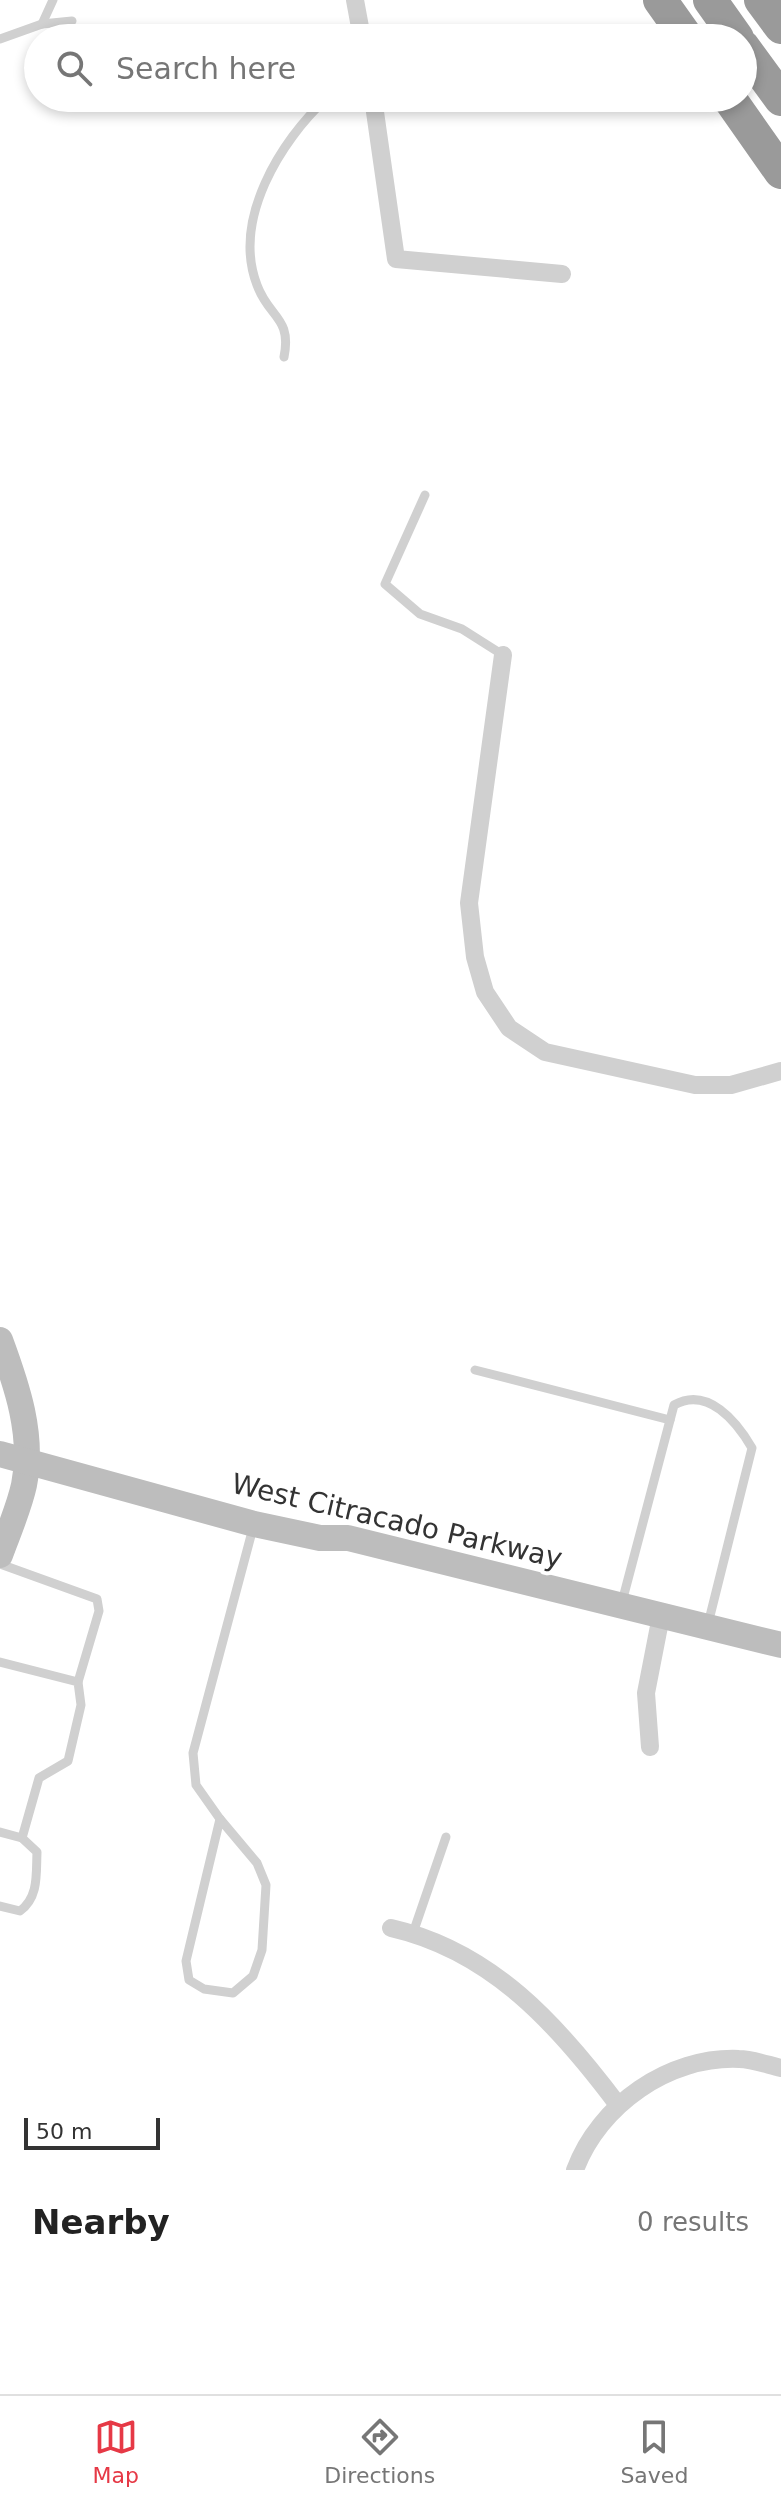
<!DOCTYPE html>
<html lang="en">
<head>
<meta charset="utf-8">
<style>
	:root { --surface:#fff; --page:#f2f2f2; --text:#222; --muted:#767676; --line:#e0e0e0; --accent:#e63946 }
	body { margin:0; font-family:"DejaVu Sans",sans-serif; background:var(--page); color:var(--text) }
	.scale { position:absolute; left:24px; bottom:20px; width:136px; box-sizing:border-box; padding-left:8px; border:4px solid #333; border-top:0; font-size:22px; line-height:28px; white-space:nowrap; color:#333; -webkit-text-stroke:6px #fff; paint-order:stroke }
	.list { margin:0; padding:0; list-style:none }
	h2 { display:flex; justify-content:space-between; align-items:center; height:104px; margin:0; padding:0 32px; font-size:34px }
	h2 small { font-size:26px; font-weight:400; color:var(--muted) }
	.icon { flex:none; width:44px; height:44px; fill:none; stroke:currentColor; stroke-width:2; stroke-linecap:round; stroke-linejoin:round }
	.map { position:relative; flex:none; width:781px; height:2170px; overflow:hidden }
	.search { position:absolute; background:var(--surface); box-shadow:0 4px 12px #0003; left:24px; right:24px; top:24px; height:88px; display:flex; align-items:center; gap:20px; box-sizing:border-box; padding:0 28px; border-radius:44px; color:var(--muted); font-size:30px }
	.sheet { height:224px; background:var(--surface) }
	nav { display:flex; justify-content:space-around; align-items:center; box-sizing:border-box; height:112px; border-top:2px solid var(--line); background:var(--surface); font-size:22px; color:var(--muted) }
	nav a { display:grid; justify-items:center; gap:4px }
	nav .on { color:var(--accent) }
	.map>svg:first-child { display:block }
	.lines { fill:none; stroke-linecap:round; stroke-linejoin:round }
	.lane { stroke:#d0d0d0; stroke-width:9 }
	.street { stroke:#d0d0d0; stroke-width:18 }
	.secondary { stroke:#bdbdbd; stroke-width:26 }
	.highway { stroke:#9a9a9a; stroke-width:34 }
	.labels { text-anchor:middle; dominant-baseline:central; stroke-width:8; stroke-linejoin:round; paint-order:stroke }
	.street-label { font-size:28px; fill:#333; stroke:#fff }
</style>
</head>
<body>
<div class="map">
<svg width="781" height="2170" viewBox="0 0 781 2170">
	<rect width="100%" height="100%" fill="#fff"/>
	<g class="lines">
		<!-- lane -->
		<g class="lane">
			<polyline points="42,24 53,0"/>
			<polyline points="0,39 42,24 72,21"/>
			<path d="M284,357C292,317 269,318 257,285C232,220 280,141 327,98"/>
			<polyline points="425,495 385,584 420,614 462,629 503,655"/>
			<polyline points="475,1370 670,1420"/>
			<polyline points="0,1564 97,1599 99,1611 78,1682"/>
			<path d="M622,1602L674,1405C708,1386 737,1422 752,1448L708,1624"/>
			<polyline points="0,1662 78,1682 81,1705 68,1761 39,1778 22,1838 0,1832"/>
			<polygon points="220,1819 257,1863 266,1885 262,1950 253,1976 233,1993 204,1989 189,1980 186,1961"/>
			<polyline points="220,1819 196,1785 193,1753 253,1528"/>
			<path d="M0,1906L20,1911C39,1897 36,1874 37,1852L22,1838"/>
			<polyline points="413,1933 446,1837"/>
		</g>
		<!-- street -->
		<g class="street">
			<polyline points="355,0 362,38"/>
			<polyline points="373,98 396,259 562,274"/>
			<polyline points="503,655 469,903 475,957 485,992 509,1028 545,1052 695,1085 731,1085 781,1071"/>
			<polyline points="650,1747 646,1693 661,1616"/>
			<path d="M391,1928C492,1951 558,2025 618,2105"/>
			<path d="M575,2170C599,2105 669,2056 739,2059C752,2059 768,2065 781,2068"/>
		</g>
		<!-- secondary -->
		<g class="secondary">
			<path d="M0,1340C17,1386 34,1435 24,1485C19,1508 8,1533 0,1555"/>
			<polyline points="0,1454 254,1524 320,1538 348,1538 781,1645"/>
		</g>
		<!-- highway -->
		<g class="highway">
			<polyline points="660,0 687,38"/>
			<polyline points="710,0 737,38"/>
			<polyline points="761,0 781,27"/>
			<polyline points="743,47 781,99"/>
			<polyline points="729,98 781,172"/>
		</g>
	</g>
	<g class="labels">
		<!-- street labels -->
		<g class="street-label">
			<text transform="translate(397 1521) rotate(13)">West Citracado Parkway</text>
		</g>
	</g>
</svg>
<div class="scale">50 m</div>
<div class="search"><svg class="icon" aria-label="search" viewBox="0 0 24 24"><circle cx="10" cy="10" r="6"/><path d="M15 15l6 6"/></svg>Search here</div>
</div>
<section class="sheet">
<h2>Nearby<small>0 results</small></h2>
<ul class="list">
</ul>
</section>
<nav>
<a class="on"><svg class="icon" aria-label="map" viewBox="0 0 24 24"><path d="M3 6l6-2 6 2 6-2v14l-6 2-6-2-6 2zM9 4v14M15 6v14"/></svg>Map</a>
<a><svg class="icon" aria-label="directions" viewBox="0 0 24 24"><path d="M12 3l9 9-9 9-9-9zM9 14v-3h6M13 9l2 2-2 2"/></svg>Directions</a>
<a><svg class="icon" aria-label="saved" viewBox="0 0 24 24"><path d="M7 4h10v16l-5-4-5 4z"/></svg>Saved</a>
</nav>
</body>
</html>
